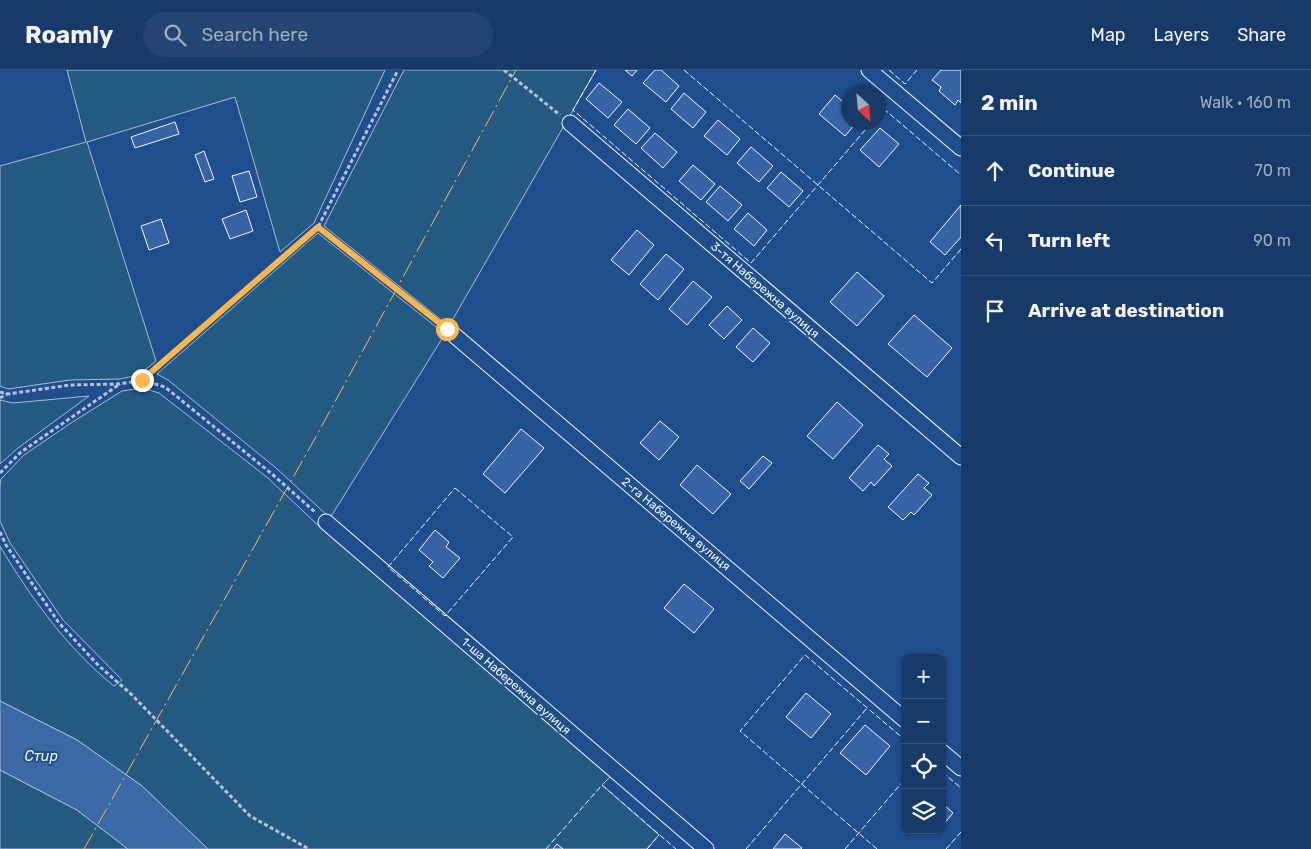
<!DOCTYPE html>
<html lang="en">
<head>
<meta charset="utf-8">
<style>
	:root { --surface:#173a69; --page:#244571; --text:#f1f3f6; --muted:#9eadc0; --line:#36547d }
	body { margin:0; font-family:Rubik,sans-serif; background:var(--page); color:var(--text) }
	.controls { position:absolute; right:15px; bottom:15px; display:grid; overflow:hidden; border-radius:10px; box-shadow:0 1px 4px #0004 }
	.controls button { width:45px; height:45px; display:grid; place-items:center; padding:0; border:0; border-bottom:1px solid var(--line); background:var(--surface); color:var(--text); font:25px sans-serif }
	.compass { position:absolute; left:841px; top:15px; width:45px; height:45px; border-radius:50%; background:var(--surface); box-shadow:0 1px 4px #0004; rotate:154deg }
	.stop { position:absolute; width:15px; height:15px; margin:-11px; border:4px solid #ffb74d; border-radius:50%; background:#fff }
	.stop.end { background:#ffb74d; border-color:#fff; box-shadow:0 1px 5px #0008 }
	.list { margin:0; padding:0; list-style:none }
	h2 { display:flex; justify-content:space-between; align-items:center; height:65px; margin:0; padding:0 20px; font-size:21px }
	h2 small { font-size:16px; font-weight:400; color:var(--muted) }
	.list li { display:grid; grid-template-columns:32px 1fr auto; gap:15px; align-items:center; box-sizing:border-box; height:70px; padding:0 20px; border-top:1px solid var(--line) }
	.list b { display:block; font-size:19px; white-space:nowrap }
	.list em { font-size:16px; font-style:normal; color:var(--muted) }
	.icon { flex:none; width:28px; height:28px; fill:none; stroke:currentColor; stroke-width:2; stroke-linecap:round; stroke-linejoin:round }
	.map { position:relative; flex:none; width:961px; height:779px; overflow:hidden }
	header { display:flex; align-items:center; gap:30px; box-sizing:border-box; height:70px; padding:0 25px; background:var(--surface); border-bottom:1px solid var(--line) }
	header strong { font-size:24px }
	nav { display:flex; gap:28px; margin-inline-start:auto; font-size:18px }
	.search { width:350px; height:45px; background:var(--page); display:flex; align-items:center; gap:12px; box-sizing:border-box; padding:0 18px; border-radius:28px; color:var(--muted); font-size:19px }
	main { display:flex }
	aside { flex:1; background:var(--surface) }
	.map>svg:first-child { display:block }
	.green { fill:#245a82; stroke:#a8bbd7 }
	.water { fill:#3b69a3; stroke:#a8bbd7 }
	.building { fill:#3563a3; stroke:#f2f6ff }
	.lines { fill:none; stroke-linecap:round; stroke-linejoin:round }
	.street-casing { stroke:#f2f6ff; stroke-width:17 }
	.path { stroke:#b3c4dc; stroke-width:3; stroke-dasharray:4 2.5; stroke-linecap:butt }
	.street { stroke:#1f4e8c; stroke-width:15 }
	.fence { stroke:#f2f6ff; stroke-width:1; stroke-dasharray:6 2.5; stroke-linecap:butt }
	.power { stroke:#ffb74d; stroke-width:1; stroke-dasharray:18 4 2.5 4; stroke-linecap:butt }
	.route { stroke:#ffb74d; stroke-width:6 }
	.labels { text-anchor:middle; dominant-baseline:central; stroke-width:4; stroke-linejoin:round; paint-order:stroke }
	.street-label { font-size:12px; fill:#f2f6ff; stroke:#1f4e8c }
	.water-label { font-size:14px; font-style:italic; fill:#f2f6ff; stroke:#1f4e8c }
</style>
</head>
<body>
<header>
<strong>Roamly</strong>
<div class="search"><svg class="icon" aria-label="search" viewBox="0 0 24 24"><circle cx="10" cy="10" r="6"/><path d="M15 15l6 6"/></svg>Search here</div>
<nav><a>Map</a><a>Layers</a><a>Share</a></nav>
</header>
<main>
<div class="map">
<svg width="961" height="779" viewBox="0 0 961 779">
	<rect width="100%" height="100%" fill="#1f4e8c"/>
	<!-- green -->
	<g class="green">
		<polygon points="67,0 385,0 314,153 280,182 235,27 87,72 156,291 139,305 120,309 70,310 8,319 0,316 0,96 86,72"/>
		<polygon points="404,0 596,0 449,256 324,156"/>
		<polygon points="318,163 445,264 330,448 276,398 168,310 157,304"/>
		<path d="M142,318L159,323L268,408L321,458L611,706L602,715L659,765L647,779H208L142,716L77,670L0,631V476C30,527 68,579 114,616L122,610L63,550L10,473L0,451V416L1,409L24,385L71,353L122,321Z"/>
		<polygon points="89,326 18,378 0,394 0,330 13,333"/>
		<polygon points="0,700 77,740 128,779 0,779"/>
	</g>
	<!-- water -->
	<polygon class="water" points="0,631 77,670 142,716 208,779 128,779 77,740 0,700"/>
	<!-- building -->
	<g class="building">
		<polygon points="625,0 637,0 632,6"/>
		<polygon points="655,0 661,0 679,16 666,32 643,13"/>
		<polygon points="941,0 961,0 961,33 958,30 955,35 939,21 941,17 932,10"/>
		<polygon points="599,13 622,32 608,48 586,29"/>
		<polygon points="684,23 706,42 693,58 671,39"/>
		<polygon points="835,25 848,36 848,52 857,52 845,66 819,44"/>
		<polygon points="628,39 650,58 636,74 614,55"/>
		<polygon points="718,50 740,69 727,85 704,66"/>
		<polygon points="175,52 179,64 135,78 131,67"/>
		<polygon points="880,58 899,74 879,97 860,80"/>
		<polygon points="655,63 677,82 663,98 641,78"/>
		<polygon points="751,77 773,96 759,112 737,93"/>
		<polygon points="204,81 214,109 205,112 195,85"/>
		<polygon points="693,95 715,114 701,130 679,111"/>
		<polygon points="249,101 257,127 240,132 232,106"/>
		<polygon points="781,102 803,121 789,137 767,118"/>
		<polygon points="720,116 742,135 728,151 706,132"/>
		<polygon points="961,135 961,167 945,185 930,172"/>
		<polygon points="246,140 253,161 230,169 222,149"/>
		<polygon points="748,143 767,160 754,176 734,159"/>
		<polygon points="161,149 169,173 149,180 141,156"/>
		<polygon points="637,160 654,175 629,205 611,190"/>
		<polygon points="666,184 684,199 658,230 640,214"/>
		<polygon points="857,202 884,226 857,256 830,232"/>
		<polygon points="693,211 712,227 687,255 669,239"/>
		<polygon points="727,236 742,250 724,269 709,255"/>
		<polygon points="914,245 952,278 927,307 888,274"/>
		<polygon points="753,258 770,273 753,292 736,277"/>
		<polygon points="837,332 863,355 833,389 807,366"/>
		<polygon points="660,351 679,367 659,390 640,373"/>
		<polygon points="521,359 544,378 505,423 483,404"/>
		<polygon points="878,375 889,384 884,389 892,396 874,416 871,412 863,421 849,408"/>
		<polygon points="763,386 772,393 749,419 740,411"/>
		<polygon points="697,395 731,424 713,444 680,415"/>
		<polygon points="918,404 929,413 924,418 932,425 914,445 911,442 903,450 888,437"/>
		<polygon points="435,460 449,472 446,477 460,488 443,508 429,496 433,492 419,480"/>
		<polygon points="684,514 714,539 694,563 664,538"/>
		<polygon points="806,623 831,644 811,668 786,647"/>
		<polygon points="865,655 890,676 866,705 840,683"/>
		<polygon points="942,733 953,743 942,756"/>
		<polygon points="785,764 802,778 801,779 773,779"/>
		<polygon points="557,774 563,779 553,779"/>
	</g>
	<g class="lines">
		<!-- street casing -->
		<g class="street-casing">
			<g id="street">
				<polyline points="869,0 961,78"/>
				<polyline points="570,53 961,387"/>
				<polyline points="447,259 905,650"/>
				<polyline points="326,452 706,779"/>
				<polyline points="942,682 961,698"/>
			</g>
		</g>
		<!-- path -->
		<g class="path">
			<polyline points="504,0 560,45"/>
			<polyline points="318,157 437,251"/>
			<polyline points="142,310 165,317 272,404 315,442"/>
			<polyline points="0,322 8,324 70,315 120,314 142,310 318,157 398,0"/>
			<polyline points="0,328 7,324"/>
			<polyline points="0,403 21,382 120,314"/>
			<polyline points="0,462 6,475 59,553 99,596 130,623 250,746 309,779"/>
		</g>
		<!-- street -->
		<use href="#street" class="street"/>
		<!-- fence -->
		<g class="fence">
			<polyline points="596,0 573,40 751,193 872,52"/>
			<polyline points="684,0 932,213 961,179"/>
			<polyline points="889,0 905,14 917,0"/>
			<polyline points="878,46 884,39 961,105"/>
			<polygon points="455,418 513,467 445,546 388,497"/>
			<polyline points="942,702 961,718"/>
			<polyline points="546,779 602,715 676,779"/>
			<polyline points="647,779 659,765"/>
			<polyline points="746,779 867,638"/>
			<polyline points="845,779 905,709"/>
			<polyline points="877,779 740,661 805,585 905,670"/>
			<polyline points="946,779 961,762"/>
		</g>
		<!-- power -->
		<polyline class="power" points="84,779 313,372 516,0"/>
	</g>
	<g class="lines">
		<!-- route -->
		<polyline class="route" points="142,310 318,157 447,259"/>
	</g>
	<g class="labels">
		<!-- street labels -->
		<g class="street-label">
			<text transform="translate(765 220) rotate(41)">3-тя Набережна вулиця</text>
			<text transform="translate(676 454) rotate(40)">2-га Набережна вулиця</text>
			<text transform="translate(516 616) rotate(41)">1-ша Набережна вулиця</text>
		</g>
		<!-- water labels -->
		<g class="water-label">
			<text x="41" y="686">Стир</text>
		</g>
	</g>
</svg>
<div class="controls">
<button>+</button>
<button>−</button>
<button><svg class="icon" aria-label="locate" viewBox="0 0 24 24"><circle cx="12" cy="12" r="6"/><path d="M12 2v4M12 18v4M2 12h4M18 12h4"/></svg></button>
<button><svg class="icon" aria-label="layers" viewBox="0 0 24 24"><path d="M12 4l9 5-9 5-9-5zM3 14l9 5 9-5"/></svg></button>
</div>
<svg class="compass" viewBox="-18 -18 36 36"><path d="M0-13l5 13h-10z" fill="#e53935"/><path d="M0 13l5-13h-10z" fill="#9eadc0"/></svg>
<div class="stop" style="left:447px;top:259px"></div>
<div class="stop end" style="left:142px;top:310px"></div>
</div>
<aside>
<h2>2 min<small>Walk · 160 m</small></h2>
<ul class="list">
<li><svg class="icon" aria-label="ahead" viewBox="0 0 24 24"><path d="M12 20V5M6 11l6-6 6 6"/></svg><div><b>Continue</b></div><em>70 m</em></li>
<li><svg class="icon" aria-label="left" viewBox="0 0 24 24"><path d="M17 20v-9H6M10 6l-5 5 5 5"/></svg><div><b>Turn left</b></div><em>90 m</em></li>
<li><svg class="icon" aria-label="arrive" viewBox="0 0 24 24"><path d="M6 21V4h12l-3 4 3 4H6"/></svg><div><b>Arrive at destination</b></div></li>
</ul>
</aside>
</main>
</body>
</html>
